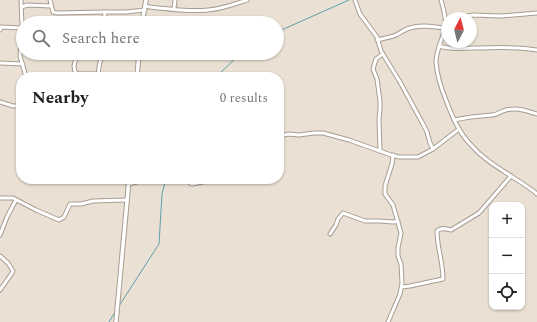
<!DOCTYPE html>
<html lang="en">
<head>
<meta charset="utf-8">
<style>
	:root { --surface:#fff; --page:#f6f6f6; --text:#202124; --muted:#757577; --line:#e0e0e0 }
	body { margin:0; font-family:Spectral,serif; background:var(--page); color:var(--text) }
	.controls { position:absolute; right:12px; bottom:12px; display:grid; overflow:hidden; border-radius:8px; box-shadow:0 1px 3px #0004 }
	.controls button { width:36px; height:36px; display:grid; place-items:center; padding:0; border:0; border-bottom:1px solid var(--line); background:var(--surface); color:var(--text); font:20px sans-serif }
	.compass { position:absolute; left:441px; top:12px; width:36px; height:36px; border-radius:50%; background:var(--surface); box-shadow:0 1px 3px #0004; rotate:7deg }
	.list { margin:0; padding:0; list-style:none }
	h2 { display:flex; justify-content:space-between; align-items:center; height:52px; margin:0; padding:0 16px; font-size:17px }
	h2 small { font-size:13px; font-weight:400; color:var(--muted) }
	.icon { flex:none; width:22px; height:22px; fill:none; stroke:currentColor; stroke-width:2; stroke-linecap:round; stroke-linejoin:round }
	.map { position:relative; flex:none; width:537px; height:322px; overflow:hidden }
	.search { position:absolute; background:var(--surface); box-shadow:0 1px 3px #0004; left:16px; top:16px; width:268px; height:44px; display:flex; align-items:center; gap:10px; box-sizing:border-box; padding:0 14px; border-radius:22px; color:var(--muted); font-size:15px }
	.panel { position:absolute; background:var(--surface); box-shadow:0 1px 3px #0004; left:16px; top:72px; width:268px; height:112px; border-radius:16px }
	.map>svg:first-child { display:block }
	.lines { fill:none; stroke-linecap:round; stroke-linejoin:round }
	.stream { stroke:#5ea0a8; stroke-width:1 }
	.minor-casing { stroke:#a79d91; stroke-width:5 }
	.major-casing { stroke:#a79d91; stroke-width:5.5 }
	.minor { stroke:#fff; stroke-width:3 }
	.major { stroke:#fff; stroke-width:3.5 }
</style>
</head>
<body>
<div class="map">
<svg width="537" height="322" viewBox="0 0 537 322">
	<rect width="100%" height="100%" fill="#eae0d3"/>
	<g class="lines">
		<!-- stream -->
		<g class="stream">
			<polyline points="277,32 349,0"/>
			<polyline points="216,77 241,53"/>
			<polyline points="119,306 159,244 162,194 165,182"/>
			<polyline points="109,322 115,312"/>
		</g>
		<!-- minor casing -->
		<g class="minor-casing">
			<g id="minor">
				<polyline points="21,0 22,25 20,56 26,77"/>
				<polyline points="50,0 53,12 57,13 105,12 126,12 145,10"/>
				<polyline points="355,0 360,14 377,37 381,51 400,82 423,124 427,132 430,143 433,149"/>
				<path d="M441,0C443,8 447,19 445,27C443,39 436,50 436,62C437,76 441,88 446,100C452,116 459,133 471,145C483,159 499,168 514,178C522,183 530,188 537,194"/>
				<path d="M145,6L150,7C169,9 189,12 208,10C222,9 235,4 247,0"/>
				<polyline points="22,7 27,5 51,6"/>
				<polyline points="174,9 175,0"/>
				<polyline points="458,18 473,15 501,16 537,13"/>
				<polyline points="104,23 105,12"/>
				<polyline points="0,30 1,27 22,28"/>
				<path d="M377,40C383,38 390,38 396,35C400,33 405,29 410,28C421,24 434,27 445,28"/>
				<path d="M439,46C450,50 463,48 474,48C494,48 518,46 537,50"/>
				<polyline points="77,53 74,66 75,72 79,74 98,74"/>
				<polyline points="0,63 23,64"/>
				<polyline points="98,77 99,67 102,53"/>
				<polyline points="0,102 13,106 21,106"/>
				<path d="M454,120C468,117 478,116 492,115C497,115 501,111 506,110C518,107 526,111 537,114"/>
				<polyline points="279,136 289,134 299,135 314,133 323,133 349,140 391,155 399,157 418,157 433,149 459,129"/>
				<polyline points="380,151 379,120 380,109 380,101 377,79 373,69 376,59 383,54"/>
				<polyline points="159,179 167,180 174,179"/>
				<polyline points="186,179 191,184 193,184 207,181 211,179"/>
				<polyline points="128,184 149,179"/>
				<polyline points="0,198 13,198 36,210 59,220 64,217 70,204 81,204 93,201 127,200"/>
				<polyline points="330,234 336,225 338,219 343,213 365,221 379,221 394,222 398,221"/>
				<polyline points="0,235 7,217 16,200"/>
				<polyline points="0,256 8,263 13,271 12,273 0,290"/>
				<path d="M402,287L410,286L443,279C443,262 437,247 437,231C441,227 446,229 451,230L479,213L511,176"/>
				<polyline points="388,322 400,294 402,283 401,264 398,256 398,248 401,233 393,205 385,194 385,186 392,164 393,155"/>
			</g>
		</g>
		<!-- major casing -->
		<g class="major-casing">
			<g id="major">
				<polyline points="142,23 146,0"/>
				<polyline points="137,77 139,53"/>
				<polyline points="116,322 129,179"/>
			</g>
		</g>
		<!-- minor -->
		<use href="#minor" class="minor"/>
		<!-- major -->
		<use href="#major" class="major"/>
	</g>
</svg>
<div class="controls">
<button>+</button>
<button>−</button>
<button><svg class="icon" aria-label="locate" viewBox="0 0 24 24"><circle cx="12" cy="12" r="6"/><path d="M12 2v4M12 18v4M2 12h4M18 12h4"/></svg></button>
</div>
<svg class="compass" viewBox="-18 -18 36 36"><path d="M0-13l5 13h-10z" fill="#e53935"/><path d="M0 13l5-13h-10z" fill="#757577"/></svg>
<div class="search"><svg class="icon" aria-label="search" viewBox="0 0 24 24"><circle cx="10" cy="10" r="6"/><path d="M15 15l6 6"/></svg>Search here</div>
<section class="panel">
<h2>Nearby<small>0 results</small></h2>
<ul class="list">
</ul>
</section>
</div>
</body>
</html>
